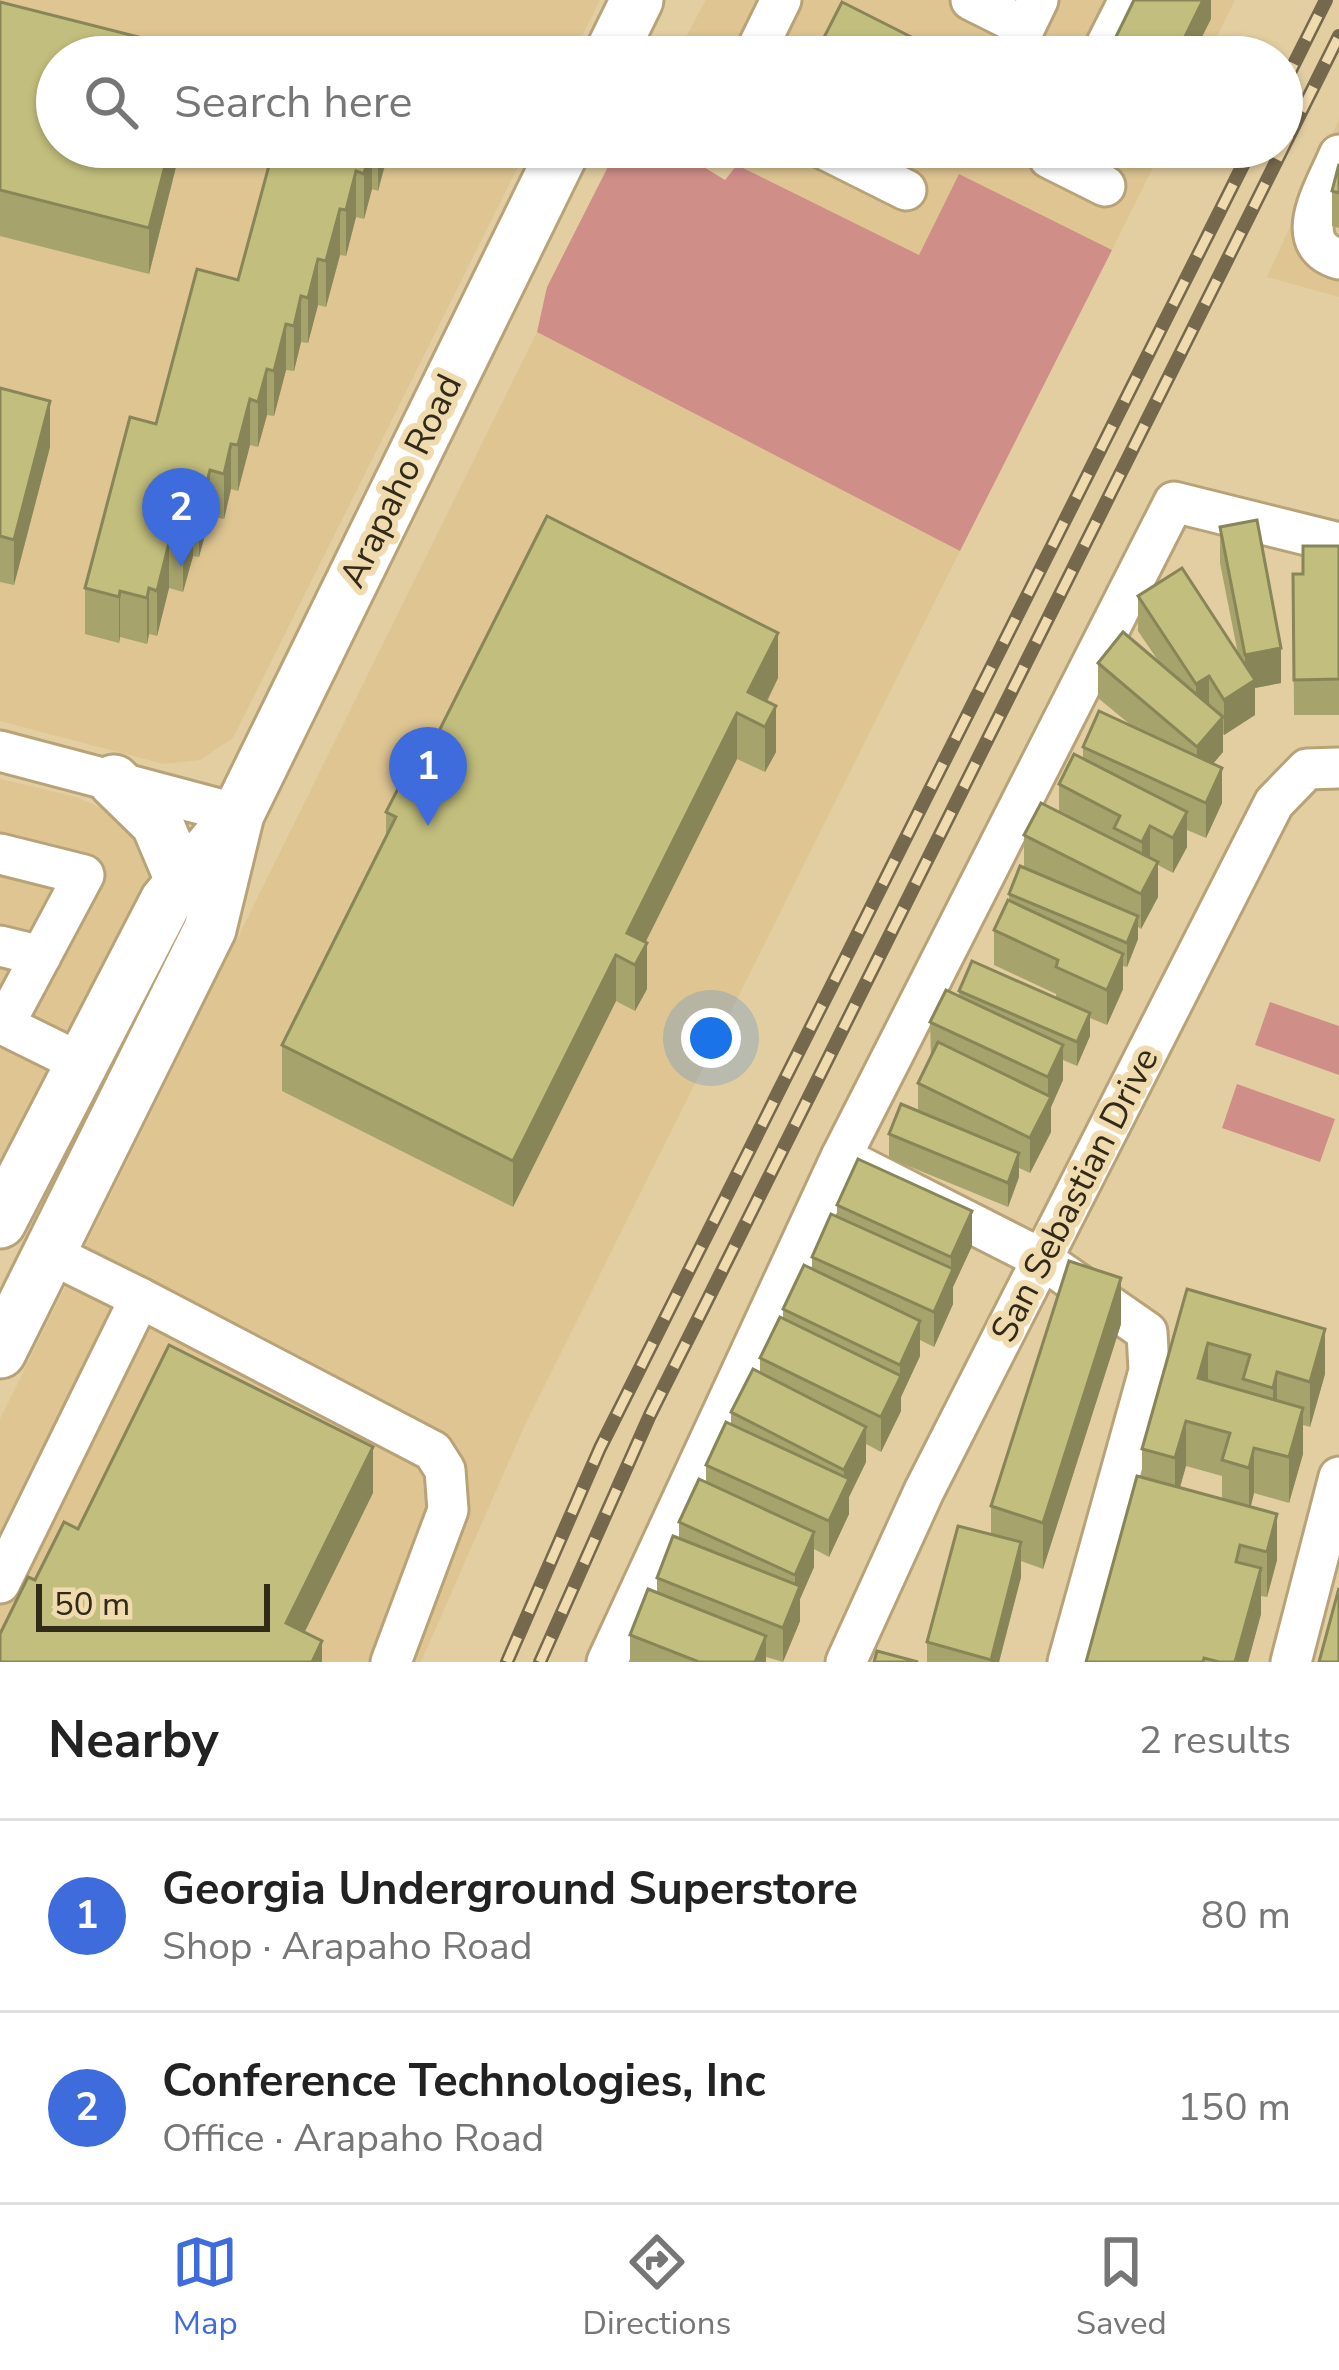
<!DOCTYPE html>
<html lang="en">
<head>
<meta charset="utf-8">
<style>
	:root { --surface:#fff; --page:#f6f6f6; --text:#222; --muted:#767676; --line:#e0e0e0; --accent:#3e6cdd }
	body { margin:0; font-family:"Nunito Sans",sans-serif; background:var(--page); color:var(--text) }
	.scale { position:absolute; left:36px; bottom:30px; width:234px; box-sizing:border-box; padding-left:12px; border:6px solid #322a19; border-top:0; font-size:33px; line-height:42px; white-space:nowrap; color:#322a19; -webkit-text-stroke:9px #f0dbaf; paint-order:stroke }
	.you { position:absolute; left:711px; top:1038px; width:42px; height:42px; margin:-30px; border:9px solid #fff; border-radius:50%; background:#1a73e8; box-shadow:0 0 0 18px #1a73e833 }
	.badge { display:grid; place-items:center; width:78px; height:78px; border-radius:50%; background:var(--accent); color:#fff; font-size:39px; font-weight:700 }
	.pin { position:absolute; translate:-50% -99px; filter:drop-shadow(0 3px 6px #0008) }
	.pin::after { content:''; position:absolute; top:63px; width:42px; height:36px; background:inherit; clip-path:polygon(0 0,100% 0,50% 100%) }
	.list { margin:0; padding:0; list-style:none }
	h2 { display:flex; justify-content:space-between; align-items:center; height:156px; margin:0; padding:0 48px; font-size:51px }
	h2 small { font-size:39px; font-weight:400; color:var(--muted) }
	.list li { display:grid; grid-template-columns:78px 1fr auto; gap:36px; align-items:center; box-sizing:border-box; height:192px; padding:0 48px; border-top:3px solid var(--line) }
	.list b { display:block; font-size:45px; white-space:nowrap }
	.list p { margin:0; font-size:39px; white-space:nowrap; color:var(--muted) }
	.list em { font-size:39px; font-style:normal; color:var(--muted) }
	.icon { flex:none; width:66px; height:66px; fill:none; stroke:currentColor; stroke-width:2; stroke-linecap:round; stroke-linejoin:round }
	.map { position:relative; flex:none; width:1339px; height:1662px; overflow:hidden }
	.search { position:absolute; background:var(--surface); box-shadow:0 3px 9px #0004; left:36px; right:36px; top:36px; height:132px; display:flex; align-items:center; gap:30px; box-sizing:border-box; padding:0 42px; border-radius:66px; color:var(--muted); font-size:45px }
	.sheet { height:540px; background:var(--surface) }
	nav { display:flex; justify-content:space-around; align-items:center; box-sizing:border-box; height:168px; border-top:3px solid var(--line); background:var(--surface); font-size:33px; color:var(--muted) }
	nav a { display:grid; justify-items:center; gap:6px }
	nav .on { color:var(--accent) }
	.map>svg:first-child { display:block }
	.built { fill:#dec592 }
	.grass { fill:#d08e89 }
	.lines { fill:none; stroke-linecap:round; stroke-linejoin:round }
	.minor-casing { stroke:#b8a379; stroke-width:45 }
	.major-casing { stroke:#b8a379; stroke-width:57 }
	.minor { stroke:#fff; stroke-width:39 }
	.major { stroke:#fff; stroke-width:51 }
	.rail-casing { stroke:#75684c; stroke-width:14 }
	.rail { stroke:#f0dbaf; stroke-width:9; stroke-dasharray:27; stroke-linecap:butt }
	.wall { fill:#a7a36c; fill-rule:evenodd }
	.shaded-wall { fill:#888558 }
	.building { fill:#c2be7d; stroke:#888558; stroke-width:3 }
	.labels { text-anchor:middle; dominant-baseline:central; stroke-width:12; stroke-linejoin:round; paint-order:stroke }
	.street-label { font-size:36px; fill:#322a19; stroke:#f0dbaf }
</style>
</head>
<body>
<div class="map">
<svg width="1339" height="1662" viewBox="0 0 1339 1662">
	<rect width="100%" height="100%" fill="#e3cea2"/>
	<!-- built -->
	<g class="built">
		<polygon points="0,0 600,0 572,57 57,57 57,147 528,147 233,738 200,760 164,764 0,721"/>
		<polygon points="706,0 1235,0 1207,57 675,57"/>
		<polygon points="1339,119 1339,297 1267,277"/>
		<polygon points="702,147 1163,147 1112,250 959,174 919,255"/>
		<polygon points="537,332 960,551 524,1427 421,1662 0,1662 0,1419"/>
		<polygon points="0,779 76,797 120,816 148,851 153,887 0,1201"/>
	</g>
	<!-- grass -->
	<g class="grass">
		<polygon points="618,147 671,147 725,180 737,165 919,255 959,174 1112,250 960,551 537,332 547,287"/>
		<polygon points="1270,1002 1339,1026 1339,1075 1255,1045"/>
		<polygon points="1237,1084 1335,1119 1320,1162 1222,1128"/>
	</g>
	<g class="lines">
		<!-- minor casing -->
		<g class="minor-casing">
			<g id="minor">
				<polyline points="971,0 1025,27 1038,0"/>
				<polyline points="753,57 781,0"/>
				<polyline points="1100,57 1129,0"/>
				<polyline points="820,147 906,190"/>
				<polyline points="1055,147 1049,158 1105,186"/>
				<path d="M1339,155C1326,187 1288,244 1339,259"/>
				<polyline points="0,751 238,814"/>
				<polyline points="0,854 84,875 4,1025 83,1064"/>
				<polyline points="0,946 41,956"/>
				<polyline points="49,1253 140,1298"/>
				<polyline points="0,1583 140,1298 433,1451 445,1470 448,1510 391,1662"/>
				<polyline points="607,1662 841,1157"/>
				<polyline points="846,1662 924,1491 1274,803 1307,769 1339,768"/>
				<polyline points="1068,1662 1149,1371 1147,1332 1042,1259 841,1157 1174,502 1339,543"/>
				<polyline points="1291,1662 1339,1477"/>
			</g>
		</g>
		<!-- major casing -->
		<g class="major-casing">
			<g id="major">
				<polyline points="609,57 637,0"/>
				<polyline points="114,781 157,823 182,882"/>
				<polyline points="0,1222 166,901 230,824"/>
				<polyline points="0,1352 210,929 238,814 565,147"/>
			</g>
		</g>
		<!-- minor -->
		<use href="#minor" class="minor"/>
		<!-- major -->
		<use href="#major" class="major"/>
		<!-- rail casing -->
		<g class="rail-casing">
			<g id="rail">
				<polyline points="1282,88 1326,0"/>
				<polyline points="507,1662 600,1448 1252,147"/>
				<polyline points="540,1662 650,1415 1339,36"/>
			</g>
		</g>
		<!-- rail -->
		<use href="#rail" class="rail"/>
	</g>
	<!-- wall -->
	<g class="wall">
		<polygon points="0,2 194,57 181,147 149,274 0,236"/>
		<polygon points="274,147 389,147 389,152 378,191 372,189 364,219 356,217 346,256 340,255 326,307 318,305 308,343 301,342 294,371 286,370 274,416 267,415 258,447 250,445 238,491 231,489 224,519 210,516 199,557 193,556 183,592 169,588 157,636 149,634 147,644 120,637 119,643 85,634 85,588 156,424 238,280"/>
		<polygon points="1125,147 1148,147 1143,156"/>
		<polygon points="1339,164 1339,228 1332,226 1332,191"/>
		<polygon points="0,388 50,447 14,585 0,582"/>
		<polygon points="1220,527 1281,683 1255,688 1255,715 1224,735 1223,734 1223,752 1213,764 1222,803 1206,838 1187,830 1187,847 1173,873 1158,865 1158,897 1141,929 1138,927 1138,939 1127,967 1123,966 1123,989 1107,1025 1090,1018 1090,1036 1077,1066 1063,1060 1063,1080 1051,1107 1051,1132 1030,1173 1019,1168 1019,1177 1008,1207 889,1158 889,1134 918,1111 918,1083 931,1057 930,1022 959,996 959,991 1056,998 1056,994 994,965 994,930 1009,900 1009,894 1024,868 1024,835 1059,812 1059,784 1083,758 1083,747 1132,726 1098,698 1098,663 1159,662 1138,631 1138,596 1238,654 1220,563"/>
		<polygon points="1339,546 1339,715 1294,715 1293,574 1303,574"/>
		<polygon points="778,678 767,702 776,752 765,772 737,759 645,943 647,989 635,1011 616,1001 513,1207 282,1091 282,1045 386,836 386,812 432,745"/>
		<polygon points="837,1205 972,1246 953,1287 953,1304 934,1347 920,1340 920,1356 901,1397 901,1411 881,1452 866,1444 866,1462 849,1497 849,1514 829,1557 814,1549 814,1567 800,1599 800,1621 783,1662 766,1657 766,1662 630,1662 630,1635 657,1593 657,1578 679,1538 679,1522 706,1482 706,1465 731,1425 731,1412 760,1373 760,1358 783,1319 783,1309 812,1268 812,1257 837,1217"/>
		<path d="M1187,1289L1325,1374L1310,1427L1303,1425V1454L1289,1503L1254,1493L1250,1507L1277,1560L1267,1597L1261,1596V1614L1248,1662H1086L1142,1477V1449ZM1186,1466L1222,1476V1499L1180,1488Z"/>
		<polygon points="1121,1324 1043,1569 1021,1561 1021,1577 999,1662 927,1662 927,1642 991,1534 991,1506"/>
	</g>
	<!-- shaded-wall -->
	<g class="shaded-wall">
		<polygon points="1203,0 1211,0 1211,19 1192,57 1175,57"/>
		<polygon points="170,147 181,147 149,274 149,228"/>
		<polygon points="372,147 372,189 364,219 364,174"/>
		<polygon points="378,147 389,147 378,191"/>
		<polygon points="356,171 356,217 346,256 346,210"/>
		<polygon points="340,209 340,255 326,307 326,261"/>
		<polygon points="318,259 318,305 308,343 308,298"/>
		<polygon points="301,296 301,342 294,371 294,326"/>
		<polygon points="286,324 286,370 274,416 274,371"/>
		<polygon points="267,369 267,415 258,447 258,402"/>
		<polygon points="250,399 250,445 238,491 238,445"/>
		<polygon points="50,401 50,447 14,585 14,540"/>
		<polygon points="231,444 231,489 224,519 224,474"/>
		<polygon points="210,470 210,516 199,557 199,512"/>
		<polygon points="193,510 193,556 183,592 183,546"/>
		<polygon points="169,543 169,588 157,636 157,591"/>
		<polygon points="149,588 149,634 147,644 147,598"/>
		<polygon points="120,591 120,637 119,643 119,597"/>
		<polygon points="778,633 778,678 756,722 748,692"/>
		<polygon points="1281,648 1281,683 1255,688 1255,715 1224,735 1224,700 1245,687 1245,655"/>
		<polygon points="1209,676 1209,711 1196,719 1196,684"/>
		<polygon points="776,706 776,752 765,772 765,727"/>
		<polygon points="737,713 737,759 634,965 627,933"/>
		<polygon points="1223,717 1223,752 1197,782 1197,747"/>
		<polygon points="1222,768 1222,803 1206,838 1206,803"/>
		<polygon points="1187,812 1187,847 1173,873 1173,838"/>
		<polygon points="1150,826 1150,861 1142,877 1142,842"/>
		<polygon points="1158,862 1158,897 1141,929 1141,894"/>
		<polygon points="1138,916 1138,939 1127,967 1127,943"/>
		<polygon points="647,943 647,989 635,1011 635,965"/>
		<polygon points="1123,954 1123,989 1107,1025 1107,990"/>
		<polygon points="616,955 616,1001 513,1207 513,1161"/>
		<polygon points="1090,1013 1090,1036 1077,1066 1077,1042"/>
		<polygon points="1063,1045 1063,1080 1051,1107 1051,1132 1030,1173 1030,1138 1048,1102 1048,1077"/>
		<polygon points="1019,1153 1019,1177 1008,1207 1008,1183"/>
		<polygon points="972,1211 972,1246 953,1287 953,1304 934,1347 934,1312 951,1274 951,1257"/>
		<polygon points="1121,1278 1121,1324 1043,1569 1043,1523"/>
		<polygon points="920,1321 920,1356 901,1397 901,1411 881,1452 881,1417 900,1379 900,1365"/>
		<polygon points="1325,1329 1325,1374 1310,1427 1310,1382"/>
		<polygon points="1208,1343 1208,1388 1198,1378"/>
		<polygon points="1277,1372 1277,1418 1273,1434 1273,1388"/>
		<polygon points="1303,1408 1303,1454 1289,1503 1289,1457"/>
		<polygon points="1186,1421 1186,1466 1175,1503 1175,1458"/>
		<polygon points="866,1427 866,1462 849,1497 849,1514 829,1557 829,1521 844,1489 844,1470"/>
		<polygon points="373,1447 373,1493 290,1662 286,1623"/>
		<polygon points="1254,1448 1254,1493 1249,1514 1249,1468"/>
		<polygon points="1277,1514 1277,1560 1267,1597 1267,1552"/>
		<polygon points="814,1532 814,1567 800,1599 800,1621 783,1662 783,1628 795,1598 795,1575"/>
		<polygon points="1021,1542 1021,1577 999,1662 991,1662"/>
		<polygon points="1261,1568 1261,1614 1248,1662 1235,1662"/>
		<polygon points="766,1636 766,1662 755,1662"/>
		<polygon points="322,1641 322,1662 312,1662"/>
	</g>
	<!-- building -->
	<g class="building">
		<polygon points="1134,0 1203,0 1175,57 1106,57"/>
		<polygon points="0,2 194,51 192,57 57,57 57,147 170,147 149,228 0,190"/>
		<polygon points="842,2 951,57 814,57"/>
		<polygon points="274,147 371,147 364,174 356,171 346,210 340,209 326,261 318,259 308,298 301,296 294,326 286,324 274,371 267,369 258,402 250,399 238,445 231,444 224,474 210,470 199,512 193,510 183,546 169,543 157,591 149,588 147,598 120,591 119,597 85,588 130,417 156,424 197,269 238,280"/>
		<polygon points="1339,164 1339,193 1332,191"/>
		<polygon points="0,388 50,401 14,540 0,536"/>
		<polygon points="547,516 778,633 748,692 776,706 765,727 737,713 627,933 647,943 635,965 616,955 513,1161 282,1045 396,817 386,812 423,740 432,745"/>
		<polygon points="1257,520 1281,648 1245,655 1220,527"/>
		<polygon points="1303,546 1339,546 1339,679 1294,680 1293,574 1303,574"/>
		<polygon points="1182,568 1255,680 1224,700 1209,676 1196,684 1138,596"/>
		<polygon points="1123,632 1223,717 1197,747 1098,663"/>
		<polygon points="1099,711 1222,768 1206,803 1083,747"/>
		<polygon points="1074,754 1187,812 1173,838 1150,826 1142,842 1114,828 1120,816 1059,784"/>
		<polygon points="1041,803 1158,862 1141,894 1024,835"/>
		<polygon points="1020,866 1138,916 1127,943 1009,894"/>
		<polygon points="1008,900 1123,954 1107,990 1056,967 1058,960 994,930"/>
		<polygon points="972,961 1090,1013 1077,1042 959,991"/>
		<polygon points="946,990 1063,1045 1048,1077 930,1022"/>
		<polygon points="938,1042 1051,1097 1030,1138 918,1083"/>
		<polygon points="901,1104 1019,1153 1008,1183 889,1134"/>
		<polygon points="858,1159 972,1211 951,1257 837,1205"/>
		<polygon points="831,1214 953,1269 934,1312 812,1257"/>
		<polygon points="1069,1261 1121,1278 1043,1523 991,1506"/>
		<polygon points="804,1265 920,1321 900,1365 783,1309"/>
		<polygon points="1187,1289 1325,1329 1310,1382 1277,1372 1273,1388 1243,1379 1250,1355 1208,1343 1198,1378 1303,1408 1289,1457 1254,1448 1249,1468 1222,1460 1230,1433 1186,1421 1175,1458 1142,1449"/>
		<polygon points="780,1317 901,1376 881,1417 760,1358"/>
		<polygon points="169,1345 373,1447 286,1623 322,1641 312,1662 0,1662 0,1634 28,1577 35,1580 64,1522 78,1529"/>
		<polygon points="753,1369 866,1427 844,1470 731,1412"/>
		<polygon points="726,1422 849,1479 829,1521 706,1465"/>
		<polygon points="1137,1476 1277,1514 1267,1552 1240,1545 1236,1562 1261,1568 1235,1662 1219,1662 1204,1658 1203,1662 1086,1662"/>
		<polygon points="699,1479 814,1532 795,1575 679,1522"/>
		<polygon points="958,1526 1021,1542 991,1660 927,1642"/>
		<polygon points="673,1536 800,1586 783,1628 657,1578"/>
		<polygon points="1339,1588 1339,1662 1319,1662"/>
		<polygon points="648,1589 766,1636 755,1662 699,1662 630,1635"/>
		<polygon points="877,1651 918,1662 874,1662"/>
	</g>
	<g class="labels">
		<!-- street labels -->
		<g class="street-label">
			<text transform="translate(401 481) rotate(-64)">Arapaho Road</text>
			<text transform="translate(1075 1195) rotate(-63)">San Sebastian Drive</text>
		</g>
	</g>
</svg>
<div class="scale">50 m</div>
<div class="you"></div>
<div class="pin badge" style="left:428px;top:826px">1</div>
<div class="pin badge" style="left:181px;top:567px">2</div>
<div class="search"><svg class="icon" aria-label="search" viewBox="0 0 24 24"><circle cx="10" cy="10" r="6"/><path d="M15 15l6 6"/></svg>Search here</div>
</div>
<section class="sheet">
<h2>Nearby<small>2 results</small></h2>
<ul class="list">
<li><span class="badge">1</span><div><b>Georgia Underground Superstore</b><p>Shop · Arapaho Road</p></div><em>80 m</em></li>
<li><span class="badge">2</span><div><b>Conference Technologies, Inc</b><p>Office · Arapaho Road</p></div><em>150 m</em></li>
</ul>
</section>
<nav>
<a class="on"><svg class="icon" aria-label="map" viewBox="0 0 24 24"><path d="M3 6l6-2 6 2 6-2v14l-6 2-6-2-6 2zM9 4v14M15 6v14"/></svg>Map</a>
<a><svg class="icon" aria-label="directions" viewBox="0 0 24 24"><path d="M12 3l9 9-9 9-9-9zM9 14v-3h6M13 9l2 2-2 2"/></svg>Directions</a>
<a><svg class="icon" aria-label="saved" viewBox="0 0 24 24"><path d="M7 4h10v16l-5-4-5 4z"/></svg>Saved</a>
</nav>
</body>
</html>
